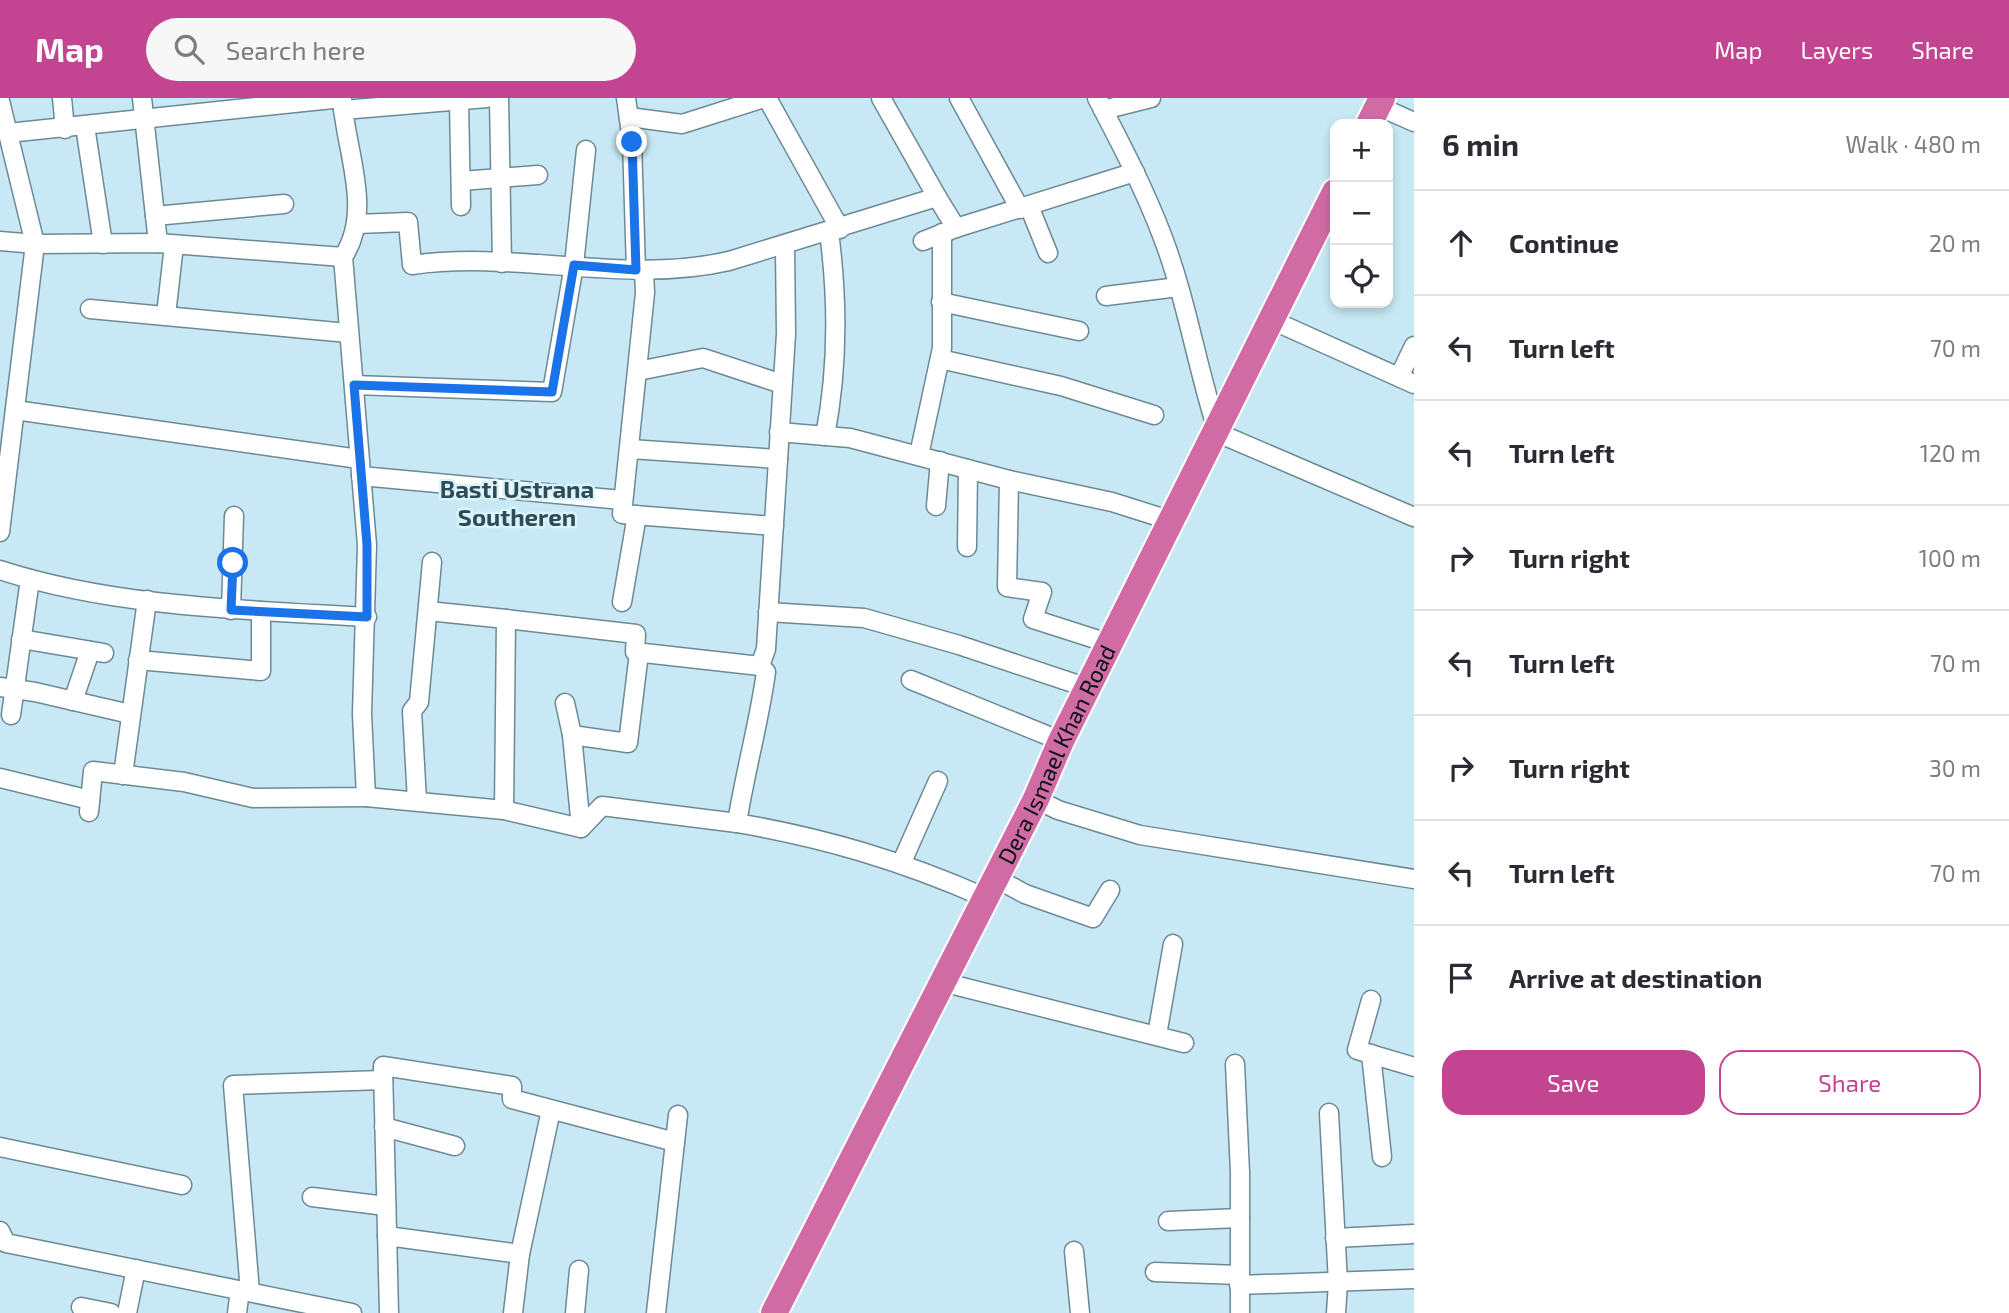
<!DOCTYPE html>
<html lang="en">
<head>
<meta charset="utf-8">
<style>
	:root { --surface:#fff; --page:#f7f7f7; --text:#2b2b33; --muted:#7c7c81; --line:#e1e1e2; --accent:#c34491 }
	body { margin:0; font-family:"Exo 2",sans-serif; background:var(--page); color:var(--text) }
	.controls { position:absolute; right:21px; top:21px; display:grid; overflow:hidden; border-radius:14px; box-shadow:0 4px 10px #0003 }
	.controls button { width:63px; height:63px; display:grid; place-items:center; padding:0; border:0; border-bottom:2px solid var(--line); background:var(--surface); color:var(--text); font:35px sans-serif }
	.stop { position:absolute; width:21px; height:21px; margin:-16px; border:5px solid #1a73e8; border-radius:50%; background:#fff }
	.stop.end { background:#1a73e8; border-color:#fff; box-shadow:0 2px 7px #0008 }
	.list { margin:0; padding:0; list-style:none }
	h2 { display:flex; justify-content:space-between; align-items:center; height:91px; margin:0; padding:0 28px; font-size:30px }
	h2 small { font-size:23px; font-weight:400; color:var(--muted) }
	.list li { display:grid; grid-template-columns:46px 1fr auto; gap:21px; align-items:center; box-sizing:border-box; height:105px; padding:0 28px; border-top:2px solid var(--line) }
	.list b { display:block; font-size:26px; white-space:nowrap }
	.list em { font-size:23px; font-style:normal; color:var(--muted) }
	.actions { display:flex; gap:14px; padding:21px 28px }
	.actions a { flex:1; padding:16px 0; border:2px solid var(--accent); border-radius:21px; text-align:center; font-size:24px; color:var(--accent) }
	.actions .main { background:var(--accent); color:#fff }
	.icon { flex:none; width:38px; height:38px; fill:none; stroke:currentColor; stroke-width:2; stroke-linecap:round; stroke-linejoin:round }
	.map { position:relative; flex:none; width:1414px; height:1215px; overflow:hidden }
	header { display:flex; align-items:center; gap:42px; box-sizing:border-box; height:98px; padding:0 35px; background:var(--accent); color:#fff }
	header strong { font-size:33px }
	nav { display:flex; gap:38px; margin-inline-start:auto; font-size:24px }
	.search { width:490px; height:63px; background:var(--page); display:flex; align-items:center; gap:18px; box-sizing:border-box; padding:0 24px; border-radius:38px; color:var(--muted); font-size:26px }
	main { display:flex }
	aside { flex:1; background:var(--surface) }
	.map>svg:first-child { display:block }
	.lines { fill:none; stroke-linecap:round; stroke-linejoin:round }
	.minor-casing { stroke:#6c8a95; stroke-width:21 }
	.highway-casing { stroke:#fff; stroke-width:30 }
	.minor { stroke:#fff; stroke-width:18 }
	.highway { stroke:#d16ba4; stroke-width:26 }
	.route { stroke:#1a73e8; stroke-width:9 }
	.labels { text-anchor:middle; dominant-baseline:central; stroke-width:5; stroke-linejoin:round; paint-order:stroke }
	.street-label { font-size:23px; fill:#071317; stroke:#daf4fe }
	.neighbourhood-label { font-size:24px; font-weight:bold; fill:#2f4b55; stroke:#daf4fe }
</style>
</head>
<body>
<header>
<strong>Map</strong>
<div class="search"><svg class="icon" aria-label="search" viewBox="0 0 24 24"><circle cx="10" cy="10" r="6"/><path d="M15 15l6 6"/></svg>Search here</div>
<nav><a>Map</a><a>Layers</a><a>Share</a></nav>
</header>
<main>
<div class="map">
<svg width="1414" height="1215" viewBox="0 0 1414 1215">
	<rect width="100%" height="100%" fill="#c7e8f4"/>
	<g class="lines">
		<!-- minor casing -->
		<g class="minor-casing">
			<g id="minor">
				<polyline points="62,0 65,31"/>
				<polyline points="142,0 158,145"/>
				<polyline points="499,0 502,165"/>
				<polyline points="626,0 632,43 636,172"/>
				<polyline points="767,0 840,131"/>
				<polyline points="959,0 1020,111"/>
				<path d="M1097,0C1121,46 1145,92 1163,140C1187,203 1197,270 1218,335L1414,419"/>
				<polyline points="0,3 35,146 0,434"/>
				<polyline points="459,3 461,108"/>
				<polyline points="1378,8 1414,24"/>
				<polyline points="343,12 487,0"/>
				<polyline points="1103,12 1151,0"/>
				<polyline points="629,19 682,26 764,0"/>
				<polyline points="85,28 103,146"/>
				<polyline points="8,35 342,0"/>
				<polyline points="461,83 538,77"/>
				<polyline points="937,99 956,130"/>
				<polyline points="1029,108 1048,155"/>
				<polyline points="155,118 284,106"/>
				<path d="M357,126L408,124L412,167C517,152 625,187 729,163L937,99L881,0"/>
				<polyline points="0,143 35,146 158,145 343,159"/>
				<polyline points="923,143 956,130 1135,74"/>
				<polyline points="644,173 645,195 622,416 774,428"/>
				<polyline points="1106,198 1178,189"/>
				<polyline points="941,204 1079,233"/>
				<polyline points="90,211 348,235"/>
				<polyline points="166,217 174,147"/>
				<polyline points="1285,228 1414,286"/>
				<polyline points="940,261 1061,288 1154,317"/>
				<polyline points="638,273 703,260 782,286"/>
				<polyline points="1399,279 1414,248"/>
				<polyline points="354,287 552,294 574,167 586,52"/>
				<polyline points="15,312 359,361"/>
				<polyline points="779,334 850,340 1009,382 1112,404 1172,423"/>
				<path d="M825,338C838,271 838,202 829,134"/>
				<polyline points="630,351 778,361"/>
				<polyline points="919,357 942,250 942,135"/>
				<polyline points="361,378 622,402"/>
				<polyline points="1009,382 1007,489 1042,494 1033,521 1111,546"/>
				<polyline points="936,408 940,363"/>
				<polyline points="967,449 968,371"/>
				<path d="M0,472C113,509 248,512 367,519"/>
				<polyline points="622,504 637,417"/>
				<polyline points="231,512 234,418"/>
				<polyline points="428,513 506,521 504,712"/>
				<polyline points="768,514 864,520 959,547 1088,590"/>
				<polyline points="506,521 636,536 635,554 760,568"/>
				<polyline points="21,541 104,555"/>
				<polyline points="138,562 261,573 261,513"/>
				<polyline points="911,582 1061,643"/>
				<polyline points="0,589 35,594 130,616"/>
				<polyline points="73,603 90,553"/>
				<polyline points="565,605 572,637 581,730"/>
				<polyline points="11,617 30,481"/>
				<polyline points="572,637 628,645 639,555"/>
				<polyline points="123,677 147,502"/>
				<polyline points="0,680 90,702"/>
				<path d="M366,699L504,712L581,730L602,708L737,725C745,674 759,625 766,574L760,568L766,551L786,236L785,148"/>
				<polyline points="1036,701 1058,712 1140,737 1414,781"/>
				<polyline points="417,703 412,613 419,604 432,464"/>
				<path d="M89,714L93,673L184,684L253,700L366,699L362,616L367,447L343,159C374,112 345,52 342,0"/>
				<path d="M737,725C825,740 902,763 984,799"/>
				<polyline points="901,766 938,683"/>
				<polyline points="1005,785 1025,796 1093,820 1110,792"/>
				<polyline points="954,887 1184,945"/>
				<polyline points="1371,902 1357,952 1414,969"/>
				<polyline points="1157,937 1173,846"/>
				<polyline points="1371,956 1382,1059"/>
				<polyline points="1235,966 1240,1075 1240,1215"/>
				<polyline points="383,968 512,988 512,1001 675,1044"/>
				<polyline points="383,970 389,1215"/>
				<polyline points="1329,1015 1338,1185 1336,1215"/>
				<polyline points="384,1029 455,1048"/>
				<polyline points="0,1049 182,1087"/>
				<polyline points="312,1099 386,1108"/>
				<polyline points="1168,1123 1240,1120"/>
				<polyline points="0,1133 6,1145 352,1215"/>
				<polyline points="387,1138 520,1156"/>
				<polyline points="1335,1140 1414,1136"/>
				<polyline points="1074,1153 1080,1215"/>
				<polyline points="1155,1174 1240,1177"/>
				<polyline points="1239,1187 1414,1181"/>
				<polyline points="250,1194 233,987 383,982"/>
				<polyline points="81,1209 111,1215"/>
				<polyline points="127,1215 136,1171"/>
				<polyline points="237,1215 240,1192"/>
				<polyline points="513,1215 520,1156 551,1012"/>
				<polyline points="575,1215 579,1172"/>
				<polyline points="656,1215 678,1017"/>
			</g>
		</g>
		<!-- highway casing -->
		<g class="highway-casing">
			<g id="highway">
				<polyline points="1369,26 1382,0"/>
				<path id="s1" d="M774,1215L1036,701L1061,643L1335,94"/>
			</g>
		</g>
		<!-- minor -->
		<use href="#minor" class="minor"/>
		<!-- highway -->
		<use href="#highway" class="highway"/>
	</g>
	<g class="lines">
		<!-- route -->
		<polyline class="route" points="233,465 231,512 367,519 367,447 354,287 552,294 574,167 636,172 632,44"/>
	</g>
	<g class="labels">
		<!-- street labels -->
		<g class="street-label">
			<text stroke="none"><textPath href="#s1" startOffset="626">Dera Ismael Khan Road</textPath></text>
		</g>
		<!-- neighbourhood labels -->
		<g class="neighbourhood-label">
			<text x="517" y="390">Basti Ustrana<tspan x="517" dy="28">Southeren</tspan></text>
		</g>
	</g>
</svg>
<div class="controls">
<button>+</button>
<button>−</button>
<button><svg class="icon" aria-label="locate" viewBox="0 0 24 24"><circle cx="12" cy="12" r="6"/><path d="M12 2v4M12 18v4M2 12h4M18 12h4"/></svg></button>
</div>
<div class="stop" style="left:233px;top:465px"></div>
<div class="stop end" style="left:632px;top:44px"></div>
</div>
<aside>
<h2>6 min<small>Walk · 480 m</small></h2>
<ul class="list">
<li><svg class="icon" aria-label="ahead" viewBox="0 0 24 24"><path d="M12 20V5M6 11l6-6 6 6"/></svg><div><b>Continue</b></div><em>20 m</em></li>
<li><svg class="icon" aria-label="left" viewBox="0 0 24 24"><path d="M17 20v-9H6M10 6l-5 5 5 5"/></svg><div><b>Turn left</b></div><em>70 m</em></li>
<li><svg class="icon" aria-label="left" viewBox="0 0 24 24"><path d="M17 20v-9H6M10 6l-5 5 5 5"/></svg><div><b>Turn left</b></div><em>120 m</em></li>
<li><svg class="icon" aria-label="right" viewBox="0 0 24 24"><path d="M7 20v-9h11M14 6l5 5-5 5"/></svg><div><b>Turn right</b></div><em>100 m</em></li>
<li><svg class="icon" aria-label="left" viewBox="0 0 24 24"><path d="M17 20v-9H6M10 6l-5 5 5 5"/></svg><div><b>Turn left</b></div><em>70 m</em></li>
<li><svg class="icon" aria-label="right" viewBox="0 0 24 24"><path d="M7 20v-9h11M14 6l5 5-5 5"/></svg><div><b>Turn right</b></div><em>30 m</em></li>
<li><svg class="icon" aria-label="left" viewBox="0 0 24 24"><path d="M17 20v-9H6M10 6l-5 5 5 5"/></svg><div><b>Turn left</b></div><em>70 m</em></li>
<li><svg class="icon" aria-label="arrive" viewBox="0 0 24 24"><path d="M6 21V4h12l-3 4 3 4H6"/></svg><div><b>Arrive at destination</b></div></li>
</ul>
<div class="actions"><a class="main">Save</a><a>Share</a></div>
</aside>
</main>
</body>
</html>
